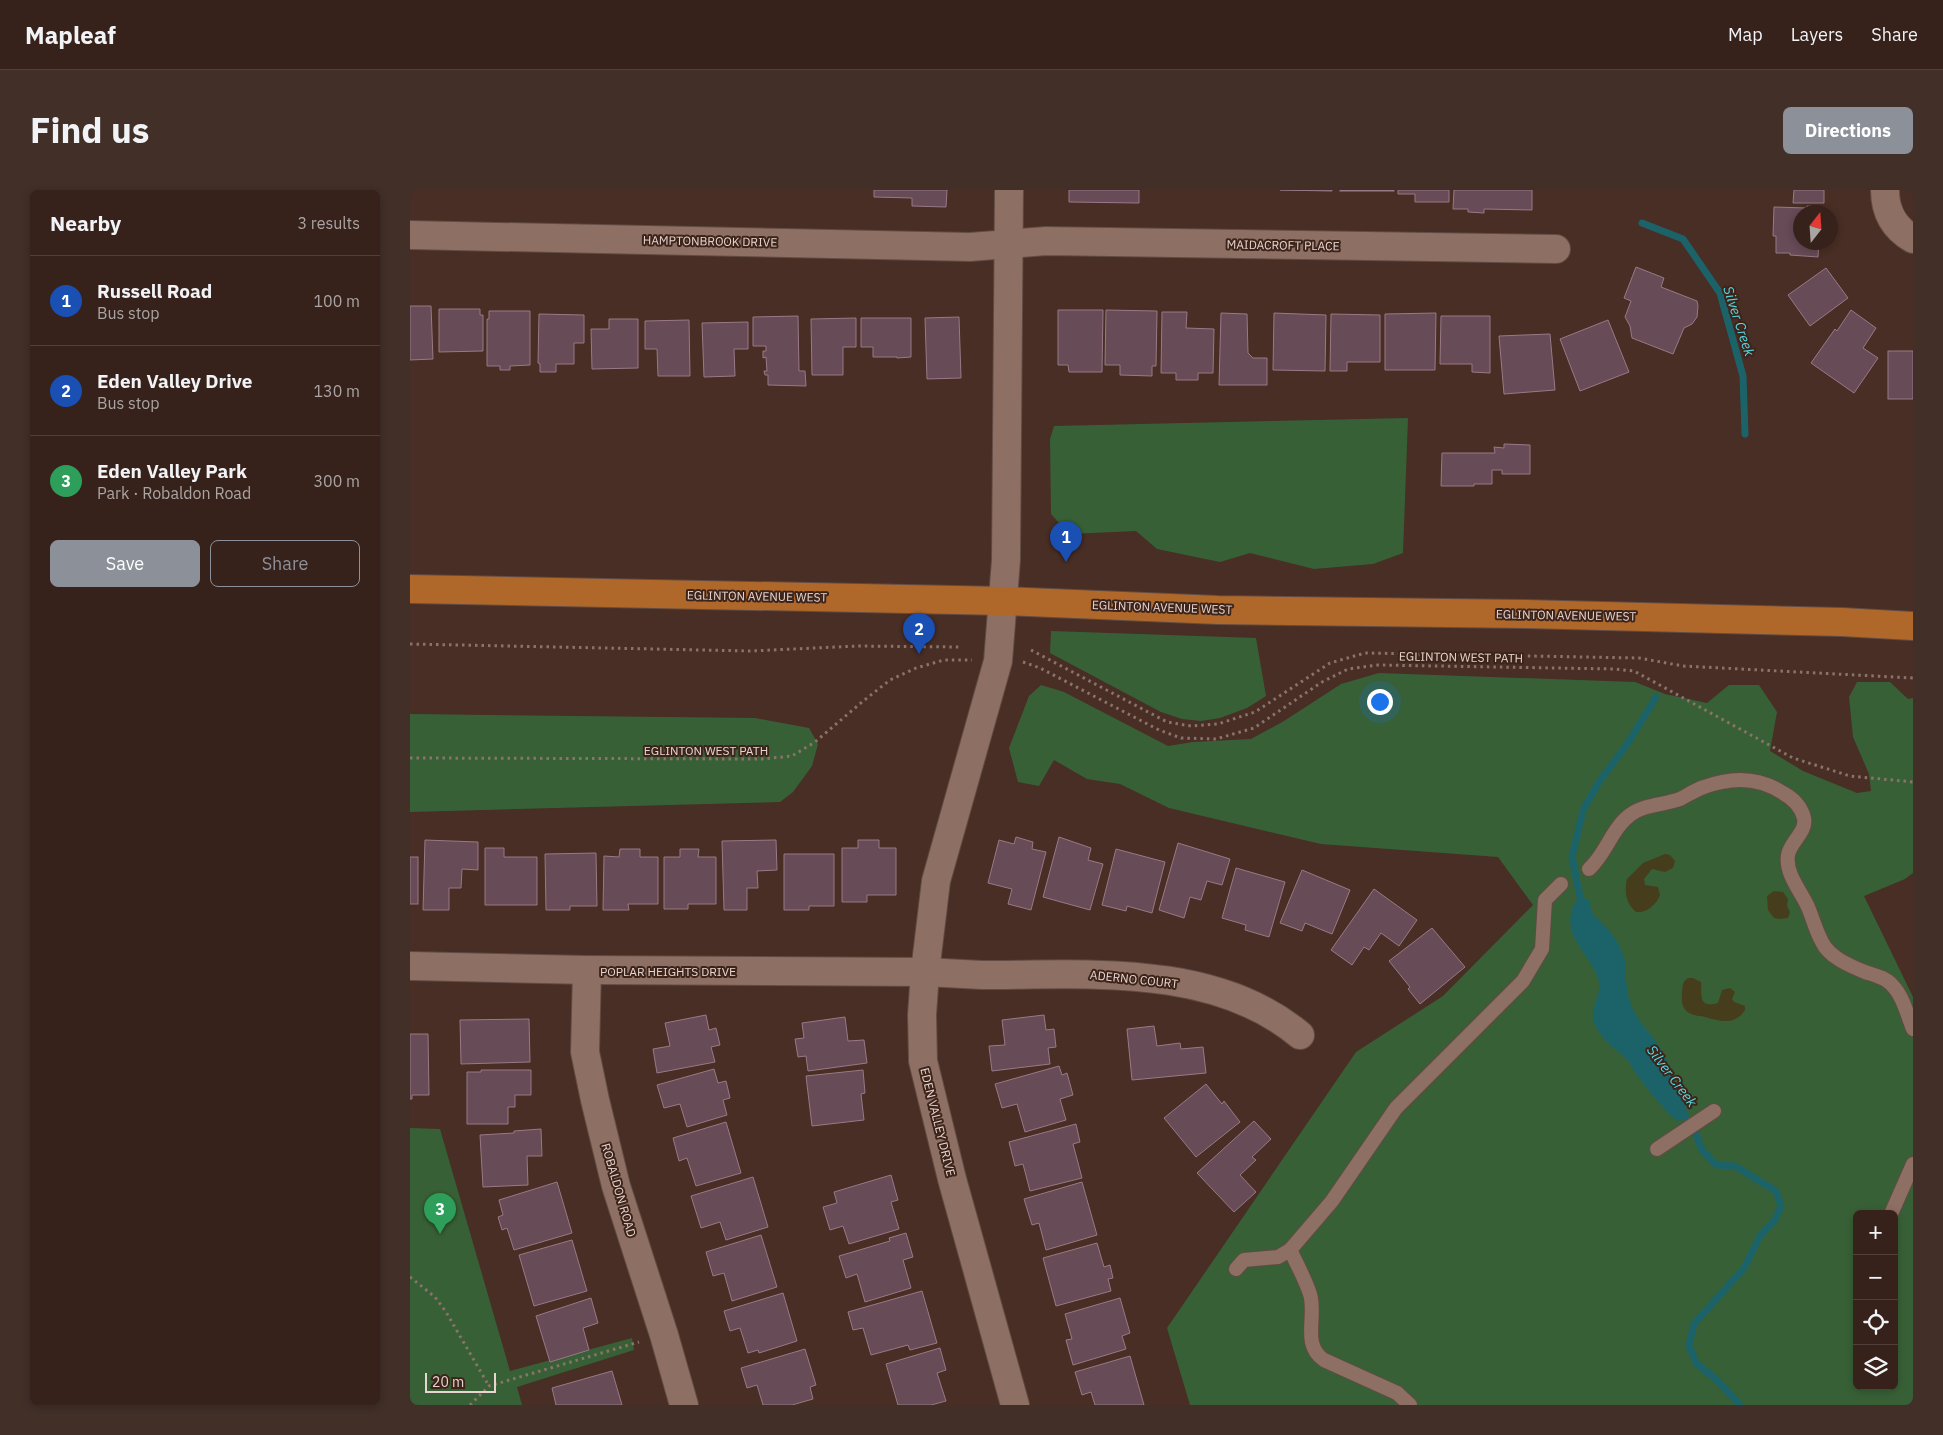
<!DOCTYPE html>
<html lang="en">
<head>
<meta charset="utf-8">
<style>
	:root { --surface:#36221b; --page:#412f28; --text:#f1f3f6; --muted:#aaa4a3; --line:#503f3a; --accent:#8c9099 }
	body { margin:0; font-family:"IBM Plex Sans",sans-serif; background:var(--page); color:var(--text) }
	.controls { position:absolute; right:15px; bottom:15px; display:grid; overflow:hidden; border-radius:8px; box-shadow:0 2px 8px #0003 }
	.controls button { width:45px; height:45px; display:grid; place-items:center; padding:0; border:0; border-bottom:1px solid var(--line); background:var(--surface); color:var(--text); font:25px sans-serif }
	.compass { position:absolute; left:1383px; top:15px; width:45px; height:45px; border-radius:50%; background:var(--surface); box-shadow:0 2px 8px #0003; rotate:17deg }
	.scale { position:absolute; left:15px; bottom:12px; width:71px; box-sizing:border-box; padding-left:5px; border:2px solid #e7d5cf; border-top:0; font-size:14px; line-height:18px; white-space:nowrap; color:#e7d5cf; -webkit-text-stroke:4px #3d241a; paint-order:stroke }
	.you { position:absolute; left:969px; top:511px; width:18px; height:18px; margin:-12px; border:4px solid #fff; border-radius:50%; background:#1a73e8; box-shadow:0 0 0 8px #1a73e833 }
	.badge { display:grid; place-items:center; width:32px; height:32px; border-radius:50%; background:var(--accent); color:#fff; font-size:16px; font-weight:700 }
	.pin { position:absolute; translate:-50% -41px; filter:drop-shadow(0 1px 2px #0008) }
	.pin::after { content:''; position:absolute; top:26px; width:18px; height:15px; background:inherit; clip-path:polygon(0 0,100% 0,50% 100%) }
	.list { margin:0; padding:0; list-style:none }
	h2 { display:flex; justify-content:space-between; align-items:center; height:65px; margin:0; padding:0 20px; font-size:21px }
	h2 small { font-size:16px; font-weight:400; color:var(--muted) }
	.list li { display:grid; grid-template-columns:32px 1fr auto; gap:15px; align-items:center; box-sizing:border-box; height:90px; padding:0 20px; border-top:1px solid var(--line) }
	.list b { display:block; font-size:19px; white-space:nowrap }
	.list p { margin:0; font-size:16px; white-space:nowrap; color:var(--muted) }
	.list em { font-size:16px; font-style:normal; color:var(--muted) }
	.actions { display:flex; gap:10px; padding:15px 20px }
	.actions a { flex:1; padding:11px 0; border:1px solid var(--accent); border-radius:8px; text-align:center; font-size:18px; color:var(--accent) }
	.actions .main { background:var(--accent); color:#fff }
	.icon { flex:none; width:28px; height:28px; fill:none; stroke:currentColor; stroke-width:2; stroke-linecap:round; stroke-linejoin:round }
	.map { position:relative; flex:none; width:1503px; height:1215px; overflow:hidden; border-radius:8px }
	header { display:flex; align-items:center; gap:30px; box-sizing:border-box; height:70px; padding:0 25px; background:var(--surface); border-bottom:1px solid var(--line) }
	header strong { font-size:24px }
	nav { display:flex; gap:28px; margin-inline-start:auto; font-size:18px }
	.intro { display:flex; align-items:center; justify-content:space-between; box-sizing:border-box; height:120px; padding:0 30px }
	h1 { margin:0; font-size:35px }
	.button { padding:12px 22px; border-radius:8px; background:var(--accent); color:#fff; font-size:18px; font-weight:700 }
	main { display:flex; gap:30px; padding:0 30px }
	aside { flex:1; background:var(--surface); border-radius:8px; box-shadow:0 2px 8px #0003 }
	.map>svg:first-child { display:block }
	.green { fill:#386036; fill-rule:evenodd }
	.sand { fill:#453d1c }
	.water { fill:#1c6369 }
	.lines { fill:none; stroke-linecap:round; stroke-linejoin:round }
	.stream { stroke:#1c6369; stroke-width:7 }
	.building { fill:#674b57; stroke:#997986 }
	.lane-casing { stroke:#614b43; stroke-width:16 }
	.street-casing { stroke:#614b43; stroke-width:30 }
	.primary-casing { stroke:#614b43; stroke-width:30 }
	.path { stroke:#8a736b; stroke-width:3; stroke-dasharray:2.5 4; stroke-linecap:butt }
	.lane { stroke:#8d6f63; stroke-width:14 }
	.street { stroke:#8d6f63; stroke-width:28 }
	.primary { stroke:#af6829; stroke-width:28 }
	.labels { text-anchor:middle; dominant-baseline:central; stroke-width:4; stroke-linejoin:round; paint-order:stroke }
	.street-label { font-size:12px; fill:#e7d5cf; stroke:#3d241a }
	.water-label { font-size:14px; font-style:italic; fill:#53d9e4; stroke:#3d241a }
</style>
</head>
<body>
<header>
<strong>Mapleaf</strong>
<nav><a>Map</a><a>Layers</a><a>Share</a></nav>
</header>
<div class="intro"><h1>Find us</h1><a class="button">Directions</a></div>
<main>
<aside>
<h2>Nearby<small>3 results</small></h2>
<ul class="list">
<li><span class="badge" style="background:#1a4fb4">1</span><div><b>Russell Road</b><p>Bus stop</p></div><em>100 m</em></li>
<li><span class="badge" style="background:#1a4fb4">2</span><div><b>Eden Valley Drive</b><p>Bus stop</p></div><em>130 m</em></li>
<li><span class="badge" style="background:#2e9e5b">3</span><div><b>Eden Valley Park</b><p>Park · Robaldon Road</p></div><em>300 m</em></li>
</ul>
<div class="actions"><a class="main">Save</a><a>Share</a></div>
</aside>
<div class="map">
<svg width="1503" height="1215" viewBox="0 0 1503 1215">
	<rect width="100%" height="100%" fill="#482e24"/>
	<!-- green -->
	<g class="green">
		<polygon points="998,228 993,363 963,374 904,379 840,363 810,372 747,359 726,341 659,344 641,324 640,249 644,236"/>
		<polygon points="641,441 846,448 856,506 837,518 810,528 791,531 772,529 751,522 640,463"/>
		<path d="M969,483L1225,492L1255,504L1297,513L1319,495H1349L1367,522L1360,561L1393,581L1447,603L1461,601L1459,584L1443,547L1439,507L1447,492H1480L1498,509L1503,508V683L1495,689L1454,706L1503,807V1215H780L757,1138L946,862L1033,806L1123,715L1088,667L911,654L759,618L710,594L677,589L644,570L629,596L608,592L599,558L619,506L631,495L654,502L758,556L783,552L841,549L874,531L931,494ZM1447,1024H1484V1196H1447Z"/>
		<polygon points="0,524 345,528 399,538 408,554 402,576 383,602 370,612 0,622"/>
		<polygon points="0,938 30,939 100,1181 222,1148 224,1160 107,1197 112,1215 0,1215"/>
	</g>
	<!-- sand -->
	<g class="sand">
		<path d="M1255,664L1260,665L1265,671L1263,678L1255,682L1242,679L1234,689L1235,695L1248,697L1250,705C1246,715 1237,723 1226,722C1216,714 1214,701 1217,689L1233,673Z"/>
		<polygon points="1364,701 1373,702 1378,709 1377,716 1380,722 1378,728 1370,729 1364,728 1358,720 1357,706"/>
		<path d="M1278,788H1283L1291,792C1292,803 1287,819 1308,813L1312,800L1320,798L1325,802L1322,809L1324,812L1335,816V820C1325,836 1310,831 1295,827C1287,825 1279,826 1274,818C1271,812 1272,808 1272,802C1273,795 1272,792 1278,788Z"/>
	</g>
	<!-- water -->
	<path class="water" d="M1174,708L1180,710L1181,722C1196,738 1209,747 1215,771C1217,776 1215,784 1216,790C1217,801 1219,812 1225,823C1230,833 1238,841 1245,850C1259,868 1264,895 1277,915L1276,917L1278,928L1268,931L1261,926C1249,913 1237,899 1227,885C1223,880 1221,873 1216,869C1205,858 1189,848 1184,832C1179,818 1192,805 1189,792C1181,762 1148,746 1165,712Z"/>
	<g class="lines">
		<!-- stream -->
		<g class="stream">
			<polyline points="1232,33 1273,49 1310,103 1333,186 1335,244"/>
			<polyline points="1172,717 1162,667 1173,620 1189,592 1218,553 1246,507"/>
			<polyline points="1272,921 1284,939 1292,960 1306,975 1325,976 1351,992 1366,1001 1371,1016 1365,1030 1350,1046 1334,1078 1284,1134 1279,1155 1286,1173 1308,1191 1330,1215"/>
		</g>
	</g>
	<!-- building -->
	<g class="building">
		<polygon points="464,0 537,0 536,17 502,16 502,8 464,7"/>
		<polygon points="659,0 729,0 729,13 659,12"/>
		<polygon points="870,0 922,0 922,1"/>
		<rect x="930" y="0" width="54" height="1"/>
		<polygon points="988,0 1039,0 1039,12 1005,12 1005,4 988,4"/>
		<polygon points="1044,0 1122,0 1122,20 1074,19 1074,23 1058,22 1058,19 1043,19"/>
		<polygon points="1384,0 1414,0 1414,13 1383,13"/>
		<polygon points="1397,16 1410,17 1410,22 1390,22 1390,52 1409,52 1408,67 1380,65 1380,63 1366,63 1366,46 1363,46 1364,17 1397,18"/>
		<polygon points="1226,77 1254,88 1251,97 1287,111 1288,116 1287,127 1282,134 1274,138 1263,164 1222,148 1220,136 1215,127 1221,111 1214,108"/>
		<polygon points="1416,78 1438,108 1400,136 1378,105"/>
		<polygon points="0,116 21,116 23,169 0,170"/>
		<polygon points="29,119 70,119 70,125 73,125 73,161 29,162"/>
		<polygon points="648,120 693,120 692,182 659,182 658,175 648,175"/>
		<polygon points="696,120 747,121 746,176 742,176 742,186 710,185 710,175 695,175"/>
		<polygon points="1441,120 1466,138 1453,158 1468,168 1444,203 1401,173 1425,139 1427,141"/>
		<polygon points="79,121 120,121 120,175 100,176 100,180 90,180 90,176 77,176 77,129 79,129"/>
		<polygon points="752,122 777,122 776,138 804,139 803,183 788,183 788,190 766,190 766,183 751,183"/>
		<polygon points="811,123 837,124 838,163 843,168 857,168 857,195 809,195"/>
		<polygon points="864,123 916,125 915,181 863,180"/>
		<polygon points="1026,123 1025,180 975,180 975,124"/>
		<polygon points="129,124 174,125 174,153 164,153 164,174 146,174 146,182 130,182 130,174 128,173"/>
		<polygon points="921,124 970,125 970,172 937,172 937,181 920,181"/>
		<polygon points="388,126 389,181 395,181 396,196 358,195 358,185 355,185 354,181 357,181 356,167 353,168 353,161 356,161 356,156 343,156 343,127"/>
		<polygon points="1031,126 1080,126 1080,183 1062,182 1062,174 1030,174"/>
		<polygon points="549,127 551,188 517,189 515,128"/>
		<polygon points="446,128 446,157 433,157 433,185 402,185 401,129"/>
		<polygon points="451,128 501,128 501,167 487,168 487,167 463,167 463,157 451,157"/>
		<polygon points="199,129 228,129 228,178 182,179 181,139 199,139"/>
		<polygon points="279,130 280,186 248,186 247,159 235,159 235,131"/>
		<polygon points="1198,130 1219,182 1170,201 1150,149"/>
		<polygon points="338,132 338,159 324,159 325,186 294,187 292,133"/>
		<polygon points="1140,144 1145,200 1094,204 1089,146"/>
		<rect x="1478" y="161" width="25" height="48"/>
		<polygon points="1094,254 1120,255 1120,284 1092,284 1092,280 1082,280 1082,294 1064,294 1064,296 1031,296 1032,263 1085,263 1084,257 1094,258"/>
		<polygon points="606,647 623,652 622,659 636,662 621,720 598,714 602,699 578,693 589,650 604,654"/>
		<polygon points="649,647 681,658 678,670 693,674 680,720 633,707"/>
		<polygon points="15,650 68,652 68,680 52,679 51,698 39,698 39,720 13,720"/>
		<polygon points="366,650 367,680 347,681 348,698 337,698 337,720 314,720 312,651"/>
		<polygon points="448,650 469,650 469,658 486,658 486,705 457,705 457,712 432,712 432,658 448,658"/>
		<polygon points="768,653 820,669 812,695 797,691 791,710 780,707 774,728 749,720"/>
		<polygon points="75,658 94,658 94,667 127,667 127,715 75,715"/>
		<polygon points="210,659 230,659 230,667 248,667 248,714 218,714 219,720 193,720 194,666 209,667"/>
		<polygon points="270,659 289,659 288,667 306,667 306,714 278,714 278,719 254,719 254,667 270,667"/>
		<polygon points="706,659 755,672 742,723 717,716 716,721 692,715"/>
		<polygon points="186,663 187,716 160,716 160,720 136,720 135,664"/>
		<polygon points="374,664 424,664 424,716 399,716 399,720 374,720"/>
		<rect x="0" y="667" width="8" height="47"/>
		<polygon points="826,678 875,692 859,747 835,740 836,735 812,728"/>
		<polygon points="892,680 940,700 922,744 895,733 892,741 870,733"/>
		<polygon points="964,699 1007,730 989,756 971,743 959,760 954,757 942,775 921,760"/>
		<polygon points="1022,738 1055,777 1010,814 998,799 1000,797 979,771"/>
		<polygon points="296,825 299,840 306,838 310,855 301,857 305,872 247,883 243,859 260,856 255,833"/>
		<polygon points="634,825 636,840 644,839 646,857 638,858 640,874 582,881 579,856 595,855 592,830"/>
		<polygon points="435,827 438,851 454,850 457,873 398,881 396,866 388,867 385,849 394,848 392,833"/>
		<polygon points="119,829 120,872 51,874 50,830"/>
		<polygon points="744,836 747,856 770,853 771,859 793,857 796,883 722,890 717,839"/>
		<polygon points="0,844 18,844 19,905 2,905 2,909 0,909"/>
		<polygon points="649,876 652,885 657,883 663,905 650,909 656,930 615,942 607,914 592,918 585,894"/>
		<polygon points="304,879 308,893 316,891 320,908 313,910 317,925 277,937 270,914 254,918 247,895"/>
		<polygon points="71,880 121,880 121,905 105,905 105,917 98,917 98,934 57,934 57,882 71,882"/>
		<polygon points="453,880 455,903 451,904 454,930 402,936 396,886"/>
		<polygon points="796,894 812,914 814,911 830,932 786,967 754,928"/>
		<polygon points="844,931 861,949 842,967 846,970 830,985 846,1002 824,1022 787,983"/>
		<polygon points="316,932 331,983 286,996 277,968 269,971 263,948"/>
		<polygon points="666,934 670,952 663,954 672,988 620,1001 613,974 605,976 599,952"/>
		<polygon points="131,939 132,966 117,966 118,995 73,997 70,945 104,943 104,941"/>
		<polygon points="481,985 488,1010 481,1012 489,1039 439,1054 433,1036 420,1040 413,1017 427,1013 424,1002"/>
		<polygon points="343,987 358,1037 316,1050 310,1032 291,1038 281,1006"/>
		<polygon points="147,992 162,1043 104,1060 97,1038 92,1040 88,1027 93,1025 89,1010"/>
		<polygon points="672,992 687,1045 636,1060 629,1033 622,1035 614,1009"/>
		<polygon points="496,1043 503,1067 493,1070 501,1098 455,1112 447,1084 436,1088 429,1066 480,1051 479,1048"/>
		<polygon points="351,1045 367,1097 322,1111 314,1083 303,1086 296,1062"/>
		<polygon points="162,1050 177,1101 124,1116 109,1065"/>
		<polygon points="687,1053 694,1077 700,1075 703,1088 698,1089 701,1101 646,1116 633,1068"/>
		<polygon points="512,1101 527,1153 500,1160 498,1155 461,1165 453,1138 443,1140 438,1122"/>
		<polygon points="373,1103 387,1151 349,1163 348,1160 338,1163 330,1138 320,1141 314,1121"/>
		<polygon points="181,1108 188,1133 173,1138 179,1160 140,1172 126,1126"/>
		<polygon points="710,1108 720,1143 712,1146 716,1159 663,1175 656,1150 662,1149 655,1124"/>
		<polygon points="530,1158 536,1180 527,1183 536,1211 521,1215 488,1215 476,1174"/>
		<polygon points="395,1159 406,1195 400,1197 403,1209 382,1215 353,1215 347,1195 337,1198 331,1178"/>
		<polygon points="720,1166 734,1215 685,1215 681,1202 672,1205 665,1182"/>
		<polygon points="202,1181 212,1215 146,1215 142,1198"/>
	</g>
	<g class="lines">
		<!-- lane casing -->
		<g class="lane-casing">
			<g id="lane">
				<path d="M1179,679C1196,664 1202,638 1220,625C1234,614 1254,615 1270,609C1278,605 1285,600 1294,597C1321,587 1349,587 1373,603C1384,609 1391,616 1394,628C1397,642 1380,652 1378,665C1375,684 1391,701 1398,717C1403,729 1406,741 1412,752C1419,767 1440,776 1455,782C1464,785 1475,787 1482,795C1493,806 1497,824 1503,839"/>
				<polyline points="1247,959 1304,921"/>
				<polyline points="1481,1024 1503,974"/>
				<path d="M880,1060C887,1074 895,1089 900,1104C907,1127 891,1154 914,1170L987,1203L1000,1215"/>
				<polyline points="826,1079 834,1070 868,1067 880,1060 922,1011 986,918 1113,791 1132,759 1135,710 1151,694"/>
			</g>
		</g>
		<!-- street casing -->
		<g class="street-casing">
			<g id="street">
				<polyline points="599,0 596,370 588,471 526,691 515,782 512,825 513,871 542,989 605,1215"/>
				<path d="M1475,0C1475,22 1484,38 1503,49"/>
				<polyline points="0,45 560,57 636,51 1146,59"/>
				<path d="M0,776L177,780L515,782C534,783 553,784 572,785C677,785 804,773 890,845"/>
				<polyline points="177,780 175,862 185,910 206,996 254,1145 274,1215"/>
			</g>
		</g>
		<!-- primary casing -->
		<g class="primary-casing">
			<polyline id="primary" points="0,399 594,411 808,420 1115,424 1432,432 1503,436"/>
		</g>
		<!-- path -->
		<g class="path">
			<polyline points="0,454 340,461 448,456 551,457"/>
			<polyline points="621,460 757,532 781,536 808,534 845,522 920,473 955,463 1229,468 1273,476 1503,488"/>
			<polyline points="613,472 630,478 749,540 771,548 806,549 844,538 912,492 938,479 968,475 1204,479 1224,481 1383,568 1440,586 1503,592"/>
			<polyline points="0,568 352,569 382,566 405,552 452,512 480,490 506,478 534,470 562,470"/>
			<polyline points="0,1087 25,1107 36,1122 79,1196"/>
			<polyline points="60,1215 79,1196 229,1152"/>
		</g>
		<!-- lane -->
		<use href="#lane" class="lane"/>
		<!-- street -->
		<use href="#street" class="street"/>
		<!-- primary -->
		<use href="#primary" class="primary"/>
	</g>
	<g class="labels">
		<!-- street labels -->
		<g class="street-label">
			<text transform="translate(300 51) rotate(1)">HAMPTONBROOK DRIVE</text>
			<text transform="translate(873 55) rotate(1)">MAIDACROFT PLACE</text>
			<text transform="translate(347 406) rotate(1)">EGLINTON AVENUE WEST</text>
			<text transform="translate(752 417) rotate(2)">EGLINTON AVENUE WEST</text>
			<text transform="translate(1156 425) rotate(1)">EGLINTON AVENUE WEST</text>
			<text transform="translate(1051 467) rotate(1)">EGLINTON WEST PATH</text>
			<text x="296" y="560">EGLINTON WEST PATH</text>
			<text x="258" y="781">POPLAR HEIGHTS DRIVE</text>
			<text transform="translate(724 789) rotate(6)">ADERNO COURT</text>
			<text transform="translate(528 932) rotate(76)">EDEN VALLEY DRIVE</text>
			<text transform="translate(209 1000) rotate(74)">ROBALDON ROAD</text>
		</g>
		<!-- water labels -->
		<g class="water-label">
			<text transform="translate(1329 131) rotate(72)">Silver Creek</text>
			<text transform="translate(1262 886) rotate(53)">Silver Creek</text>
		</g>
	</g>
</svg>
<div class="controls">
<button>+</button>
<button>−</button>
<button><svg class="icon" aria-label="locate" viewBox="0 0 24 24"><circle cx="12" cy="12" r="6"/><path d="M12 2v4M12 18v4M2 12h4M18 12h4"/></svg></button>
<button><svg class="icon" aria-label="layers" viewBox="0 0 24 24"><path d="M12 4l9 5-9 5-9-5zM3 14l9 5 9-5"/></svg></button>
</div>
<svg class="compass" viewBox="-18 -18 36 36"><path d="M0-13l5 13h-10z" fill="#e53935"/><path d="M0 13l5-13h-10z" fill="#aaa4a3"/></svg>
<div class="scale">20 m</div>
<div class="you"></div>
<div class="pin badge" style="left:656px;top:372px;background:#1a4fb4">1</div>
<div class="pin badge" style="left:509px;top:464px;background:#1a4fb4">2</div>
<div class="pin badge" style="left:30px;top:1044px;background:#2e9e5b">3</div>
</div>
</main>
</body>
</html>
